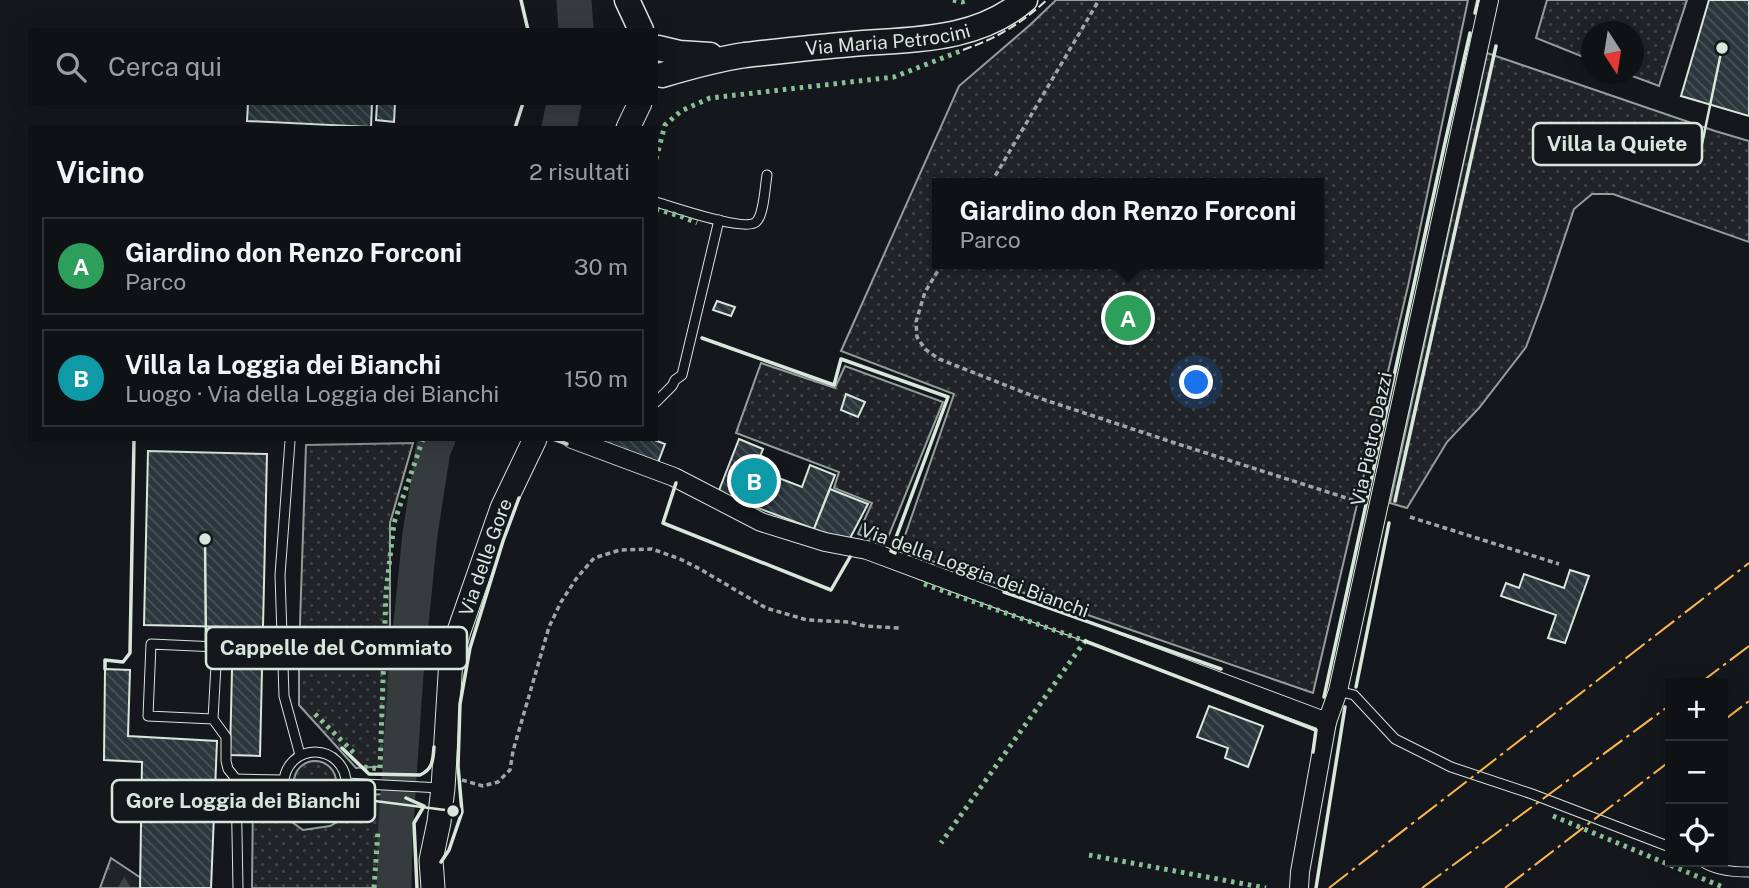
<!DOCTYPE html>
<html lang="it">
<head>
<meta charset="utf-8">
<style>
	:root { --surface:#0f1215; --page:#1d2022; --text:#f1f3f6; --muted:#9b9ea0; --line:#2f3234; --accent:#2563eb }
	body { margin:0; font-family:"Public Sans",sans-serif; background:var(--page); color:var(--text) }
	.controls { position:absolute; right:21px; bottom:21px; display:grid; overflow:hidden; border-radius:0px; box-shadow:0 4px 18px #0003 }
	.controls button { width:63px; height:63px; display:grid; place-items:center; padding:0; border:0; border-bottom:2px solid var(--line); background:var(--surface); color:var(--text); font:35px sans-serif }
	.compass { position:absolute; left:1581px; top:21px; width:63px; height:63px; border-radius:50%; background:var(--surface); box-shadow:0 4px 18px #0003; rotate:168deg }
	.you { position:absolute; left:1197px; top:383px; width:24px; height:24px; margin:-18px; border:5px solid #fff; border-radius:50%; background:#1a73e8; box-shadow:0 0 0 10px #1a73e833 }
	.badge { display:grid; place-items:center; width:46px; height:46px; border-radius:50%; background:var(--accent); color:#fff; font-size:23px; font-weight:700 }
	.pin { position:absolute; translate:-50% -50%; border:4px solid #fff; box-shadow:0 2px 7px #0006 }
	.popup { position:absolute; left:932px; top:178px; width:392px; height:91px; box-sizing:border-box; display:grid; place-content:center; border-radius:0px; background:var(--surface); filter:drop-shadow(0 2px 5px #0005); font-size:23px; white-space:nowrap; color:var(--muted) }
	.popup b { font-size:26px; color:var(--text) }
	.popup::after { content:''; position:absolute; left:50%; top:100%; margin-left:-14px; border:14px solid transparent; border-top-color:var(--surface) }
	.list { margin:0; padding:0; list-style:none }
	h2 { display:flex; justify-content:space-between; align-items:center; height:91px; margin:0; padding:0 28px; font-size:30px }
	h2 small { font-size:23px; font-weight:400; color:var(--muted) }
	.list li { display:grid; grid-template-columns:46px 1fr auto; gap:21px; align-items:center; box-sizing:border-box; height:98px; margin:0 14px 14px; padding:0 14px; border:2px solid var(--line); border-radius:0px }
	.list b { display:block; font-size:26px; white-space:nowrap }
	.list p { margin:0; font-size:23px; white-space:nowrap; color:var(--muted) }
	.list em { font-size:23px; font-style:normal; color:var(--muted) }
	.icon { flex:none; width:38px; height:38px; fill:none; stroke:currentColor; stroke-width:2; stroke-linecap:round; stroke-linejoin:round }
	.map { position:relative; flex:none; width:1749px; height:888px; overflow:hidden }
	.search { position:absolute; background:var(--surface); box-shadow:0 4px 18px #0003; left:28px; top:28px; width:630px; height:77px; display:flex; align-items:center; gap:18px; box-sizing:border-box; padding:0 24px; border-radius:0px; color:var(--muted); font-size:26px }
	.panel { position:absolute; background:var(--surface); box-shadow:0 4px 18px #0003; left:28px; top:126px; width:630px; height:315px; border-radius:0px }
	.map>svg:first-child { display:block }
	.green { fill:url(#green-dots); stroke:#939e99; stroke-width:2; fill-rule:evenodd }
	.forest { fill:url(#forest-firs); stroke:#939e99; stroke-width:2 }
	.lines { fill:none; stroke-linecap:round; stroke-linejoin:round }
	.river { stroke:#363b3e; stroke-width:35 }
	.building { fill:url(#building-back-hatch); stroke:#d8e6dc; stroke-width:2 }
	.service-casing { stroke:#d8e6dc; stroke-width:11 }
	.minor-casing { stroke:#d8e6dc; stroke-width:20 }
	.tertiary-casing { stroke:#d8e6dc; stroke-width:25 }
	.secondary-casing { stroke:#d8e6dc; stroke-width:27 }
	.path { stroke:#9da8a2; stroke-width:3.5; stroke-dasharray:5 3.5; stroke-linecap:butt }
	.service { stroke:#14181c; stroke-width:9 }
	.minor { stroke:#14181c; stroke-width:18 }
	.tertiary { stroke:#14181c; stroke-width:23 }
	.secondary { stroke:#14181c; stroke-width:24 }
	.hedge { stroke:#8ac095; stroke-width:5; stroke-dasharray:3.5 5; stroke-linecap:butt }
	.fence { stroke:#d8e6dc; stroke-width:2; stroke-dasharray:9 3.5; stroke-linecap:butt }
	.wall { stroke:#d8e6dc; stroke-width:3.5 }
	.power { stroke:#ffb74d; stroke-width:2; stroke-dasharray:24 5 3.5 5; stroke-linecap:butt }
	.labels { text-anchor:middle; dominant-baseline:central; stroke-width:5; stroke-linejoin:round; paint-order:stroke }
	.street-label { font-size:19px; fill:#d8e6dc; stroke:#14181c }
	.leader { fill:none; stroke:#d8e6dc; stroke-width:2.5 }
	.callout-dot { fill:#d8e6dc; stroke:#14181c; stroke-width:2.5 }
	.callout { fill:#14181c; stroke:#d8e6dc; stroke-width:2.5 }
	.callout-label { font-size:21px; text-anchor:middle; font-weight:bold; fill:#d8e6dc }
</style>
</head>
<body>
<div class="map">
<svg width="1749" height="888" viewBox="0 0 1749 888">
	<defs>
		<pattern id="green-dots" width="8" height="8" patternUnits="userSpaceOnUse" patternTransform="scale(1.75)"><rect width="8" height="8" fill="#202428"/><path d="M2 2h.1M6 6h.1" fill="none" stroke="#404447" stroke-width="1.8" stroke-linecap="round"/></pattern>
		<pattern id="forest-firs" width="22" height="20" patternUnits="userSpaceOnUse" patternTransform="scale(1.75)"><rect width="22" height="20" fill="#202428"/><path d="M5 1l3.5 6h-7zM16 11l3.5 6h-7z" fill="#404447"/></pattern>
		<pattern id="building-back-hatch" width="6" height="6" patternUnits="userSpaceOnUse" patternTransform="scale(1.75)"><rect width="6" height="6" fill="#2c363c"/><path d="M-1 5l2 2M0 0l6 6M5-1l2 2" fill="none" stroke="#4a5358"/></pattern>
	</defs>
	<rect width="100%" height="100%" fill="#14181c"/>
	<!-- green -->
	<g class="green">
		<path d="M1056,0H1468L1408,286L1313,693L900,550L954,394L841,351L959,86L1030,25ZM937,183H1319V264H937Z"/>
		<polygon points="1547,0 1687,0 1659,86 1627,74 1634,74 1634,32 1592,32 1591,60 1536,38"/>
		<polygon points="1487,53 1715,131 1749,141 1749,242 1613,194 1592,194 1574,209 1544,299 1526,347 1479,408 1447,442 1407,508 1390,503"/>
		<polygon points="761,363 835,388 845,366 943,402 885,545 858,534 872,503 834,488 839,472 736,433"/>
		<polygon points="413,443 390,523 390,766 356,768 299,705 299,653 306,445"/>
		<circle cx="315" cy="782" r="21"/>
		<polygon points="387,794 381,888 252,888 253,796 270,799 285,817 303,830 330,826 355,812 365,795"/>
	</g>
	<!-- forest -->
	<polygon class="forest" points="111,858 144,880 145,888 100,888"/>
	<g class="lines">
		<!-- river -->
		<g class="river">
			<polyline points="574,0 576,30"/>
			<polyline points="559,128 564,103"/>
			<polyline points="394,888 395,839 406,673 420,534 433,450 438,439"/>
		</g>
	</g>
	<!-- building -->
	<g class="building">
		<polygon points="1709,0 1749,0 1749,116 1681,96"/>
		<polygon points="248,103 372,103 371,127 247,121"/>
		<polygon points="377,103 395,103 394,122 376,120"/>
		<polygon points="717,301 735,307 731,316 713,310"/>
		<polygon points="846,394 865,402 858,417 841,410"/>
		<polygon points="591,439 652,439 665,444 657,465"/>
		<polygon points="739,439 763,449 755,469 802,487 810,465 835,475 814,529 718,493"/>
		<polygon points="148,451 267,454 260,756 230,755 233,627 144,625"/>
		<polygon points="830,489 868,504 848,542 814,529"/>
		<polygon points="1570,570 1589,576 1565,643 1548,638 1556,615 1501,596 1506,583 1519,588 1524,574 1564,588"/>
		<polygon points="105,669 130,670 128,736 217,741 211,888 140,888 142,762 104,760"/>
		<polygon points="1209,706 1263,726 1248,767 1225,758 1228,748 1197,737"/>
	</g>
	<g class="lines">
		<!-- service casing -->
		<g class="service-casing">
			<g id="service">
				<path d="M656,202C673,207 745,232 756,222C764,215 765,186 767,175"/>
				<polyline points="656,402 672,386 675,380 682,375 719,220"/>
				<polyline points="290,441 280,575 284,696 300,755"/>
				<polyline points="1338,691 1354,695 1395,739 1451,767 1532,794 1670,847"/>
				<polyline points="213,719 148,716 151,644 217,647 213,719 226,737 226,761 228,769 236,779"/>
				<circle cx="315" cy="783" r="31"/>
				<polyline points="346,783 441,788"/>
				<path d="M1703,862C1716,871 1734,872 1749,872"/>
				<polyline points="238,888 236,779 283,780"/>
			</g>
		</g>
		<!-- minor casing -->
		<g class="minor-casing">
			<g id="minor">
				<polyline points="572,439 674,477 761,522 825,542 867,550 1327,722"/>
				<polyline points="1299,888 1300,872 1327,722 1338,691 1489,0"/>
			</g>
		</g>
		<!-- tertiary casing -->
		<g class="tertiary-casing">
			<g id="tertiary">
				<polyline points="628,128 640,103"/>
				<path id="s1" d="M433,888L431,860L439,822L443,788L451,659L459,631L502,508L535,439"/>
			</g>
		</g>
		<!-- secondary casing -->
		<g class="secondary-casing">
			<g id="secondary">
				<polyline points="627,0 641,30"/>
				<polyline points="658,48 679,53 710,55"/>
				<path id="s2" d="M662,75C689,67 717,59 745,55C781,51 816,47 852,44C912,39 976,42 1025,0"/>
			</g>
		</g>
		<!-- path -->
		<g class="path">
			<polyline points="991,183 1099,0"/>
			<polyline points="942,264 925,292 916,322 917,337 925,349 939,359 1033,396 1181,445 1362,503"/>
			<polyline points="1410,517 1559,564"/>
			<polyline points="462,780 483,786 498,782 510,770 513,751 549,627 561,602 576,579 594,558 620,550 652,549 680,559 700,569 766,608 807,620 849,622 865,626 899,628"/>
		</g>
		<!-- service -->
		<use href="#service" class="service"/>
		<!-- minor -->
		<use href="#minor" class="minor"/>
		<!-- tertiary -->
		<use href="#tertiary" class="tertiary"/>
		<!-- secondary -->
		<use href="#secondary" class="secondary"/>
		<!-- hedge -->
		<g class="hedge">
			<polyline points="953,0 962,2 968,0"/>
			<polyline points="656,159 665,125 681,111 710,98 894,77 963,50"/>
			<polyline points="656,209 680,216 697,223"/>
			<polyline points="924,584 1085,641 941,843"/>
			<polyline points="315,714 357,756"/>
			<polyline points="364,767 380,769 386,592 394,523 423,439"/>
			<polyline points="1553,816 1725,888"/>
			<polyline points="1089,855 1266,888"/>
			<polyline points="374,888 378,831"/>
		</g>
		<!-- fence -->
		<path class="fence" d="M963,50C999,37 1019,25 1047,0"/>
		<!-- wall -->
		<g class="wall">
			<polyline points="521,0 528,30"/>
			<polyline points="1475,13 1478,0"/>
			<polyline points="515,128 523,103"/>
			<polyline points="702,338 834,385 841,359 948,397 891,551 895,553"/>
			<polyline points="553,439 567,444"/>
			<polyline points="676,483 663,523 831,590 850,557"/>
			<polyline points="1395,501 1496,46"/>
			<polyline points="1004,592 1221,669"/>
			<polyline points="1085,641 1316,730 1313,752"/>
			<polyline points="105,669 105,660 123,662 130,653 134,439"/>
			<polyline points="1356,687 1389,523"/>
			<polyline points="1324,697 1444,147 1470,33"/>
			<path d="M342,748L369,774L420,775C433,769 433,760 434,747"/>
			<polyline points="406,798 424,806 414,823 417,888"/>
			<polyline points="441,862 449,850 462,812 458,766 460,704 470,648 503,541 519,498"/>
			<polyline points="1316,888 1345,707"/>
		</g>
		<!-- power -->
		<g class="power">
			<polyline points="1700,683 1749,646"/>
			<polyline points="1723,721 1749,701"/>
			<polyline points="1329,888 1749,563"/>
			<polyline points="1422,888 1670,705"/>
			<polyline points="1505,888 1670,761"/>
		</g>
	</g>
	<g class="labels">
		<!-- street labels -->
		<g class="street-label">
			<text stroke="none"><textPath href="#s2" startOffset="229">Via Maria Petrocini</textPath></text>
			<text transform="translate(1371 439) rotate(-78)">Via Pietro Dazzi</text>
			<text stroke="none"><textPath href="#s1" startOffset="338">Via delle Gore</textPath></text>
			<text transform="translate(975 570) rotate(20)">Via della Loggia dei Bianchi</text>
		</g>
	</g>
	<!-- callouts -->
	<path class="leader" d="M1722 48L1702 144M205 539L206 648M453 811L375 801"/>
	<g class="callout-dot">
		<circle cx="1722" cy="48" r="7"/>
		<circle cx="205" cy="539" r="7"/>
		<circle cx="453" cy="811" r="7"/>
	</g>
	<g class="callout">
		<rect x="1533" y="123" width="169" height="42" rx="7"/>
		<rect x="206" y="627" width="261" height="42" rx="7"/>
		<rect x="112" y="780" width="263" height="42" rx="7"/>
	</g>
	<g class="callout-label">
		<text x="1617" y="151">Villa la Quiete</text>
		<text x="336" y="655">Cappelle del Commiato</text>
		<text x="243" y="808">Gore Loggia dei Bianchi</text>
	</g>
</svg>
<div class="controls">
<button>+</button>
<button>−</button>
<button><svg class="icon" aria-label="locate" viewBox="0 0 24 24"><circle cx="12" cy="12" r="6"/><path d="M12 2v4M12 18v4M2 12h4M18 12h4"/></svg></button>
</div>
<svg class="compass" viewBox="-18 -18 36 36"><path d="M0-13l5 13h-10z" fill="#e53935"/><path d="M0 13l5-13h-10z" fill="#9b9ea0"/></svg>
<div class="you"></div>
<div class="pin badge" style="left:1128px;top:318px;background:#2e9e5b">A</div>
<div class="popup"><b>Giardino don Renzo Forconi</b>Parco</div>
<div class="pin badge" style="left:754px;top:481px;background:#0f9aa8">B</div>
<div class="search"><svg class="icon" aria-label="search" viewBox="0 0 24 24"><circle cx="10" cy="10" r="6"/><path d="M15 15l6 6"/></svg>Cerca qui</div>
<section class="panel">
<h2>Vicino<small>2 risultati</small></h2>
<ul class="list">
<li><span class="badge" style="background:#2e9e5b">A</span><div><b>Giardino don Renzo Forconi</b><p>Parco</p></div><em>30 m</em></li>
<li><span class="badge" style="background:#0f9aa8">B</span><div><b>Villa la Loggia dei Bianchi</b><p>Luogo · Via della Loggia dei Bianchi</p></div><em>150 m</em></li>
</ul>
</section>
</div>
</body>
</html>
